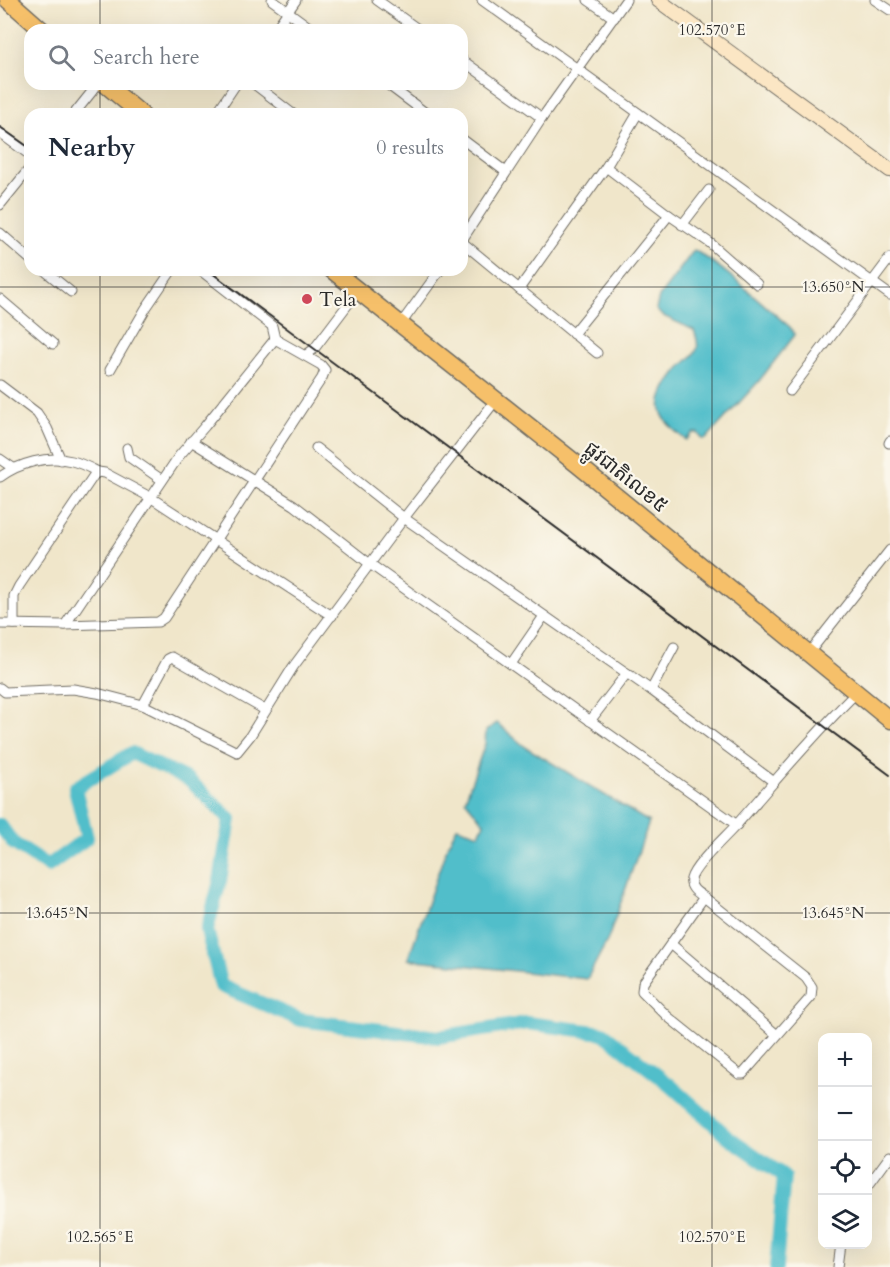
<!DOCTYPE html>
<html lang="en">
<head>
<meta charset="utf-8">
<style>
	:root { --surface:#fff; --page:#f6f6f7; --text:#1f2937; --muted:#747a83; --line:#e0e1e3 }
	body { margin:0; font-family:Cardo,"Noto Sans Khmer",serif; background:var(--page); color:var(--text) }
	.controls { position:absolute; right:18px; bottom:18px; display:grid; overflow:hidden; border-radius:12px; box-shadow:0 6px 24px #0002 }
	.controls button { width:54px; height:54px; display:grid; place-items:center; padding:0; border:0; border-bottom:2px solid var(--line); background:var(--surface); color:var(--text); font:30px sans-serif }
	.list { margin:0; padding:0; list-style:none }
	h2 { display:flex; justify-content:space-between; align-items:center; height:78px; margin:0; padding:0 24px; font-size:26px }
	h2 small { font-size:20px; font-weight:400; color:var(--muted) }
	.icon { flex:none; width:33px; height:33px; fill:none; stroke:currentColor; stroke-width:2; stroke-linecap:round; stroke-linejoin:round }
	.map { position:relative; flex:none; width:890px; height:1267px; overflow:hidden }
	.search { position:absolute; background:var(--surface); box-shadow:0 6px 24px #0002; left:24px; top:24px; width:444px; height:66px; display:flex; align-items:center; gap:15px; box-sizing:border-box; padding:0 21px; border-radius:18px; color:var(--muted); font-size:22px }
	.panel { position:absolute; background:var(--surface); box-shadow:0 6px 24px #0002; left:24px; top:108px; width:444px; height:168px; border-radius:18px }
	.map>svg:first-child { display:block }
	.water { fill:#51beca; stroke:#3e747a; stroke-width:1.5 }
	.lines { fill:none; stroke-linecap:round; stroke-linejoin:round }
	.river { stroke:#51beca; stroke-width:14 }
	.street-casing { stroke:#706c63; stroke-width:11 }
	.secondary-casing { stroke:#706c63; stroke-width:16 }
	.highway-casing { stroke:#706c63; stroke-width:19 }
	.street { stroke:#fff; stroke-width:9 }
	.secondary { stroke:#fbe6c4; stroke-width:14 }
	.highway { stroke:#f6c06b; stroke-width:16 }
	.rail { stroke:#2b2b2b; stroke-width:2 }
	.ticks { fill:none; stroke:#2b2b2b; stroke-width:1.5; stroke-opacity:0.45 }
	.poi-dot { fill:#d1495b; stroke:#fbf7ec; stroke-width:2 }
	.labels { text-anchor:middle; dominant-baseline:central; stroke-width:4.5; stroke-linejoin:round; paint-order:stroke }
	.poi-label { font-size:20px; fill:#2b2b2b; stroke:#fbf7ec; text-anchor:start }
	.street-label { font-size:20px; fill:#2b2b2b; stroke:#fbf7ec }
	.ticks-label { font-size:15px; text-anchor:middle; fill:#2b2b2b; stroke:#fbf7ec; stroke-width:4.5; stroke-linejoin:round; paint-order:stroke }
</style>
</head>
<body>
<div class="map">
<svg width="890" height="1267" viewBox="0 0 890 1267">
	<rect width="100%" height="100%" fill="#fbf7ec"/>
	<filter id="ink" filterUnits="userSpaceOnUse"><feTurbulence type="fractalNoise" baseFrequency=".0167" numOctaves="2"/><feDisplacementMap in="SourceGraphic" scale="12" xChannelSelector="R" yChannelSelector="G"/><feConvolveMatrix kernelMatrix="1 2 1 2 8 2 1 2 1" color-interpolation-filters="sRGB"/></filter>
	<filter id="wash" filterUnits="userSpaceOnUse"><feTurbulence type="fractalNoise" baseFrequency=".008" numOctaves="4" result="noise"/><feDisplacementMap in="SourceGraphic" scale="24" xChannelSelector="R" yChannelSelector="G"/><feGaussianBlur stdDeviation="1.35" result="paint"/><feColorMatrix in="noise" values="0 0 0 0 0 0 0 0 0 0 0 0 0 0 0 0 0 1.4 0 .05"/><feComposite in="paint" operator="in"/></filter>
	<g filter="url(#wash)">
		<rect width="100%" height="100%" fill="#f0e6ca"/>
		<!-- water -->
		<g class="water">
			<path d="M694,250C729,271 759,301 790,327L795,335L759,381L706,439H702L698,433H693L686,440C655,416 652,402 678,370C683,363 694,357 697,349C699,342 696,337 694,330L661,315L656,309L659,297Z"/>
			<polygon points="497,723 524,746 649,822 608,939 587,979 408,959 448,844 457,827 479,834 484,823 465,800 485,744 486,731"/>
		</g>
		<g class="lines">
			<!-- river -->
			<polyline class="river" points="0,825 13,843 48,866 87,838 75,788 132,753 189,780 230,819 220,881 207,930 221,986 301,1020 438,1037 527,1023 603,1033 669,1084 727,1136 784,1176 776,1267"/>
		</g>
	</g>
	<g filter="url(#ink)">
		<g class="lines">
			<!-- street casing -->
			<g class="street-casing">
				<g id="street">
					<polyline points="272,0 313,30"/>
					<polyline points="377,0 419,30"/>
					<polyline points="482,0 890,295"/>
					<polyline points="588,0 614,18"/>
					<polyline points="875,0 890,10"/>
					<polyline points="275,30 296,0"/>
					<polyline points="462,60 542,118"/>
					<polyline points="254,84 293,114"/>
					<polyline points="387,84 427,114"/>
					<polyline points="74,114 98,84"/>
					<polyline points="216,114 236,84"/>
					<polyline points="0,133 30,155"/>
					<polyline points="462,139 506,172"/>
					<polyline points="606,167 669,215 710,243 757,284"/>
					<polyline points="0,205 30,168"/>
					<polyline points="682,225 709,190"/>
					<polyline points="0,233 30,259"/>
					<polyline points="462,240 542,118 626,0"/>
					<polyline points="462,242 597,353"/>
					<polyline points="44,270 71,292"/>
					<polyline points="200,270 272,326 275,339"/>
					<polyline points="519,289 606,167 638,113"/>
					<polyline points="0,299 53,344"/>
					<polyline points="400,325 440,270"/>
					<polyline points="573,334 669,215"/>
					<polyline points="306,355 314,349 358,291"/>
					<polyline points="110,370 146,308 172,270"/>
					<polyline points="0,385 37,413 47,428 61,460"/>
					<polyline points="790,391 890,258"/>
					<polyline points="191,441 294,505 370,564 737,825"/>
					<polyline points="889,443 890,441"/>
					<polyline points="127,448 129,457 162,480"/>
					<polyline points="316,448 404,518 651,690 774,782"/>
					<polyline points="0,459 13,468"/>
					<path d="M0,477C20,463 47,455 72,461C81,463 90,468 98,472"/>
					<polyline points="0,624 65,625 158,622 164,618 322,378 325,370 321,365 275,339"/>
					<polyline points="14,624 14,596 19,586 94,475 98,472 105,473 150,497 332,616"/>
					<polyline points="65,625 179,456 205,426 275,339"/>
					<polyline points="808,654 890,550"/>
					<polyline points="511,664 544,616"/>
					<polyline points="0,688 5,692 73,689 97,693 143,705 237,752 250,736 293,667 404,518 496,400"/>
					<polyline points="651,690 674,647"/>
					<polyline points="143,705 168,659 172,657 265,710"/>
					<polyline points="590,721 627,673"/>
					<path d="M704,897L643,983L642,991L667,1016L739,1074H743L811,997L812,987L806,978L704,897C698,893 689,888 691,879C694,865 728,835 738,823C777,779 814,734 856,693"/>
					<polyline points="671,944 777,1035"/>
					<polyline points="868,1186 890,1156"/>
					<polyline points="838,1267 841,1244"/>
				</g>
			</g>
			<!-- secondary casing -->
			<g class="secondary-casing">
				<polyline id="secondary" points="658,0 890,170"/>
			</g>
			<!-- highway casing -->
			<g class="highway-casing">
				<g id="highway">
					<polyline points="8,0 42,30"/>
					<polyline points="105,84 141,114"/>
					<polyline points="332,270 578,465 890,720"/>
				</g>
			</g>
			<!-- street -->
			<use href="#street" class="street"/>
			<!-- secondary -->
			<use href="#secondary" class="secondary"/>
			<!-- highway -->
			<use href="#highway" class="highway"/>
			<!-- rail -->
			<g class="rail">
				<polyline points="0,127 30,148"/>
				<polyline points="208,270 890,775"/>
			</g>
		</g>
	</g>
	<!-- ticks -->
	<path class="ticks" d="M100,0V30M712,0V1267M100,84V114M100,270V1267M0,287H890M0,913H890"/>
	<!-- markers -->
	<circle class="poi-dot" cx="307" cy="299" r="6"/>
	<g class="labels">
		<!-- poi labels -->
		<g class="poi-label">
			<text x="319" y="299">Tela</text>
		</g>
		<!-- street labels -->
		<g class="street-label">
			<text transform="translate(626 477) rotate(39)">ផ្លូវជាតិលេខ៥</text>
		</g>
	</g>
	<g class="ticks-label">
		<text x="712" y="35">102.570°E</text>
		<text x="833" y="292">13.650°N</text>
		<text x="57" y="918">13.645°N</text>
		<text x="833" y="918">13.645°N</text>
		<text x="100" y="1242">102.565°E</text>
		<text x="712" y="1242">102.570°E</text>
	</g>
</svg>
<div class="controls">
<button>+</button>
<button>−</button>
<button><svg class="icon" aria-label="locate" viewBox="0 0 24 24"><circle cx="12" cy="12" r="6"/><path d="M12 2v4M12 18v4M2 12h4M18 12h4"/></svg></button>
<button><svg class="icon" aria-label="layers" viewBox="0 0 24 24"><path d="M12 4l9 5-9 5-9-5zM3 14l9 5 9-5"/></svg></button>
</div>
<div class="search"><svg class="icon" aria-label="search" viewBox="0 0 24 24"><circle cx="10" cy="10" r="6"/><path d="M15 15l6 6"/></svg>Search here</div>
<section class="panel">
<h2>Nearby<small>0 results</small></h2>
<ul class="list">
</ul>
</section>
</div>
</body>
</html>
